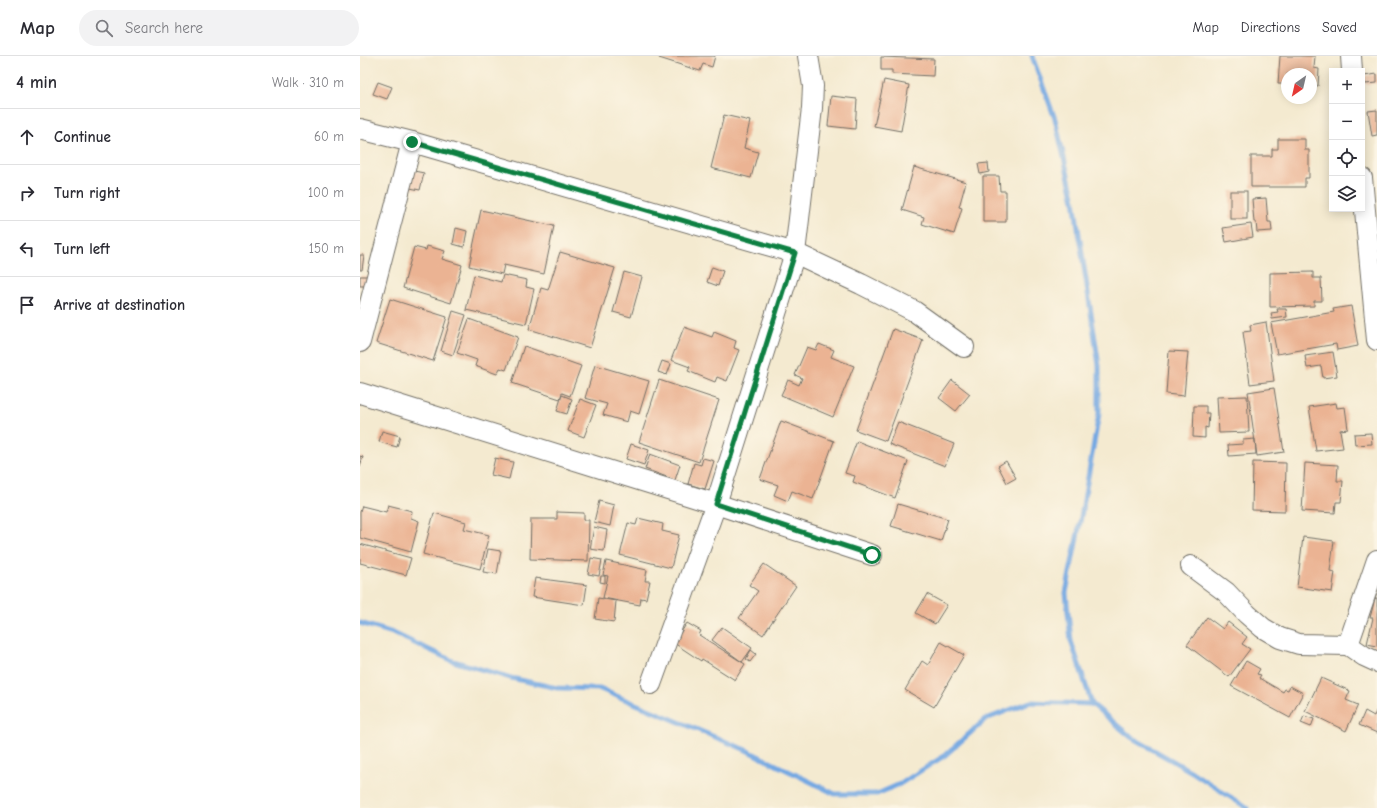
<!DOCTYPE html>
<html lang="en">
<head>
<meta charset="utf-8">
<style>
	:root { --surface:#fff; --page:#f2f2f3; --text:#2b2b33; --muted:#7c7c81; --line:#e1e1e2 }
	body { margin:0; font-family:"Comic Neue",sans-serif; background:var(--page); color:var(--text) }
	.controls { position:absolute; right:12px; top:12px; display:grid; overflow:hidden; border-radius:0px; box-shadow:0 2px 10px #0003 }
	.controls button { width:36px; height:36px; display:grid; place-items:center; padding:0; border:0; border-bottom:1px solid var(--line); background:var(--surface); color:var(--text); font:20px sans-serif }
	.compass { position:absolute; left:921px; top:12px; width:36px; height:36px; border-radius:50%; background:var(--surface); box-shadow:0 2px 10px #0003; rotate:214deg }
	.stop { position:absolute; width:12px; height:12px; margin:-9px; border:3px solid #0b8043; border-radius:50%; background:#fff }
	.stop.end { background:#0b8043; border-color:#fff; box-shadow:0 1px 4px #0008 }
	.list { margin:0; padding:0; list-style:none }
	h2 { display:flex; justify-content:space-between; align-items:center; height:52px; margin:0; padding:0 16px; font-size:17px }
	h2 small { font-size:13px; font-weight:400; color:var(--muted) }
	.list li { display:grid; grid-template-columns:26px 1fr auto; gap:12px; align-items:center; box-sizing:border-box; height:56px; padding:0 16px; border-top:1px solid var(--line) }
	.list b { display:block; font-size:15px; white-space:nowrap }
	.list em { font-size:13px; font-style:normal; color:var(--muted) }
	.icon { flex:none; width:22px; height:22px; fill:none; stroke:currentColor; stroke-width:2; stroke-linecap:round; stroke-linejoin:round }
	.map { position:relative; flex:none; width:1017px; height:752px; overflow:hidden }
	header { display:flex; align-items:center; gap:24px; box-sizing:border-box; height:56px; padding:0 20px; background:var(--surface); border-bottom:1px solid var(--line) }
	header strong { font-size:19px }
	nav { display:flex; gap:22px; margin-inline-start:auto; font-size:14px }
	.search { width:280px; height:36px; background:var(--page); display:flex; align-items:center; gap:10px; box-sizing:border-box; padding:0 14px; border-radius:22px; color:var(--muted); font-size:15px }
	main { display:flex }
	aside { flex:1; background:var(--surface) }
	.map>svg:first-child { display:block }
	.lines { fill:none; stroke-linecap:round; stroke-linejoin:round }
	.stream { stroke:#76a9e2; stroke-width:5 }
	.building { fill:#ebb393 }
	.street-casing { stroke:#716e65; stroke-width:22 }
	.street { stroke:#fff; stroke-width:20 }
	.route { stroke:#0b8043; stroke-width:5 }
</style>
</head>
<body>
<header>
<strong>Map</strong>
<div class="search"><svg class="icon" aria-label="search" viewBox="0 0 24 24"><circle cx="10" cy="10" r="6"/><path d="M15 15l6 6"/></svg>Search here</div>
<nav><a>Map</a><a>Directions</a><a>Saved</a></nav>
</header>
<main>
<aside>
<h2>4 min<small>Walk · 310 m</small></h2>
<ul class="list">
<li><svg class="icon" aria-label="ahead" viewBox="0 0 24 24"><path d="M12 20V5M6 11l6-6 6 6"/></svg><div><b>Continue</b></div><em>60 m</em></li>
<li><svg class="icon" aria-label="right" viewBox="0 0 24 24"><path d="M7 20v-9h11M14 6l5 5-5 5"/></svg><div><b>Turn right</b></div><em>100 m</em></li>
<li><svg class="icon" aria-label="left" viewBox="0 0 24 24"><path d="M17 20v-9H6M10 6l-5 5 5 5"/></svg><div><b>Turn left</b></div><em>150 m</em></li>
<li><svg class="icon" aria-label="arrive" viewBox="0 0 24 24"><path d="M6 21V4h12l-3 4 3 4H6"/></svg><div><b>Arrive at destination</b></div></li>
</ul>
</aside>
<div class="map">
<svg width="1017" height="752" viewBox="0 0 1017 752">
	<rect width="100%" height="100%" fill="#fcf5e5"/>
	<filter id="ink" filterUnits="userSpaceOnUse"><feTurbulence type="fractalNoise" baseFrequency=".025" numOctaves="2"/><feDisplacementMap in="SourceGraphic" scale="8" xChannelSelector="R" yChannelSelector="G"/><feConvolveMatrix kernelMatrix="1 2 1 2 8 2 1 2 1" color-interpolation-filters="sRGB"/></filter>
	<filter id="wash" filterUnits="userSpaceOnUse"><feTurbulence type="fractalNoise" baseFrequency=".012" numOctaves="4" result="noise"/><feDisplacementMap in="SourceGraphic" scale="16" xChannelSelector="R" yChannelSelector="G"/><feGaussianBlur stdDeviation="0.9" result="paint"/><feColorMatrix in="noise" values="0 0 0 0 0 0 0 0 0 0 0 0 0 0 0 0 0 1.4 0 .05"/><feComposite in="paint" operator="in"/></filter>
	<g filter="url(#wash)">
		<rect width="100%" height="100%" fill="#f4ead0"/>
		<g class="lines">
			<!-- stream -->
			<g class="stream">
				<polyline points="672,0 695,63 714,145 739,310 739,358 721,461 706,537 711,585 732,648 771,681 832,716 887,752"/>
				<polyline points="0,567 33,577 93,605 151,622 197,632 240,633 386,694 475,738 517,738 540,728 584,700 626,663 670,646 732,648"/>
			</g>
		</g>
		<g id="blocks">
			<!-- building -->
			<g class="building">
				<polygon points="300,0 355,0 352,11 343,8 340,15 299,2"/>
				<polygon points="920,0 955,0 954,12 959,13 958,30 951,29 951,18 927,18 927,28 918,28"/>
				<polygon points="521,1 574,3 573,20 532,18 532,14 521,14"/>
				<polygon points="1017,18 1017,27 1005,28 1004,20"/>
				<polygon points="524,24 549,29 541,75 514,70"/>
				<polygon points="18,26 32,31 27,43 13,38"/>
				<polygon points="471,40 497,43 495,73 468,70"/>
				<polygon points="1017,54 1017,79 1012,80 1008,55"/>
				<polygon points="364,59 390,65 384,92 398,96 391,122 351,112"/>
				<polygon points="918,83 945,83 945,94 949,94 949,122 945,122 945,131 891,131 891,100 912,100 912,93 918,93"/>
				<polygon points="628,107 629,116 620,118 618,108"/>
				<polygon points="554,111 606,126 599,151 602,152 594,178 562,168 564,161 542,154"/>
				<polygon points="54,115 64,117 60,134 50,132"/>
				<polygon points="623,120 639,120 640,135 646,135 646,166 623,166"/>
				<rect x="870" y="135" width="17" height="28"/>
				<polygon points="906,142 908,166 911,166 912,175 897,176 896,166 894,166 892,143"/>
				<polygon points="121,154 194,170 184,218 144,209 142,218 109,210"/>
				<polygon points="891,168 893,181 866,186 863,172"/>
				<polygon points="96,172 107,175 104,191 93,188"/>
				<polygon points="67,190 85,195 82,203 102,209 91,247 43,232 54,191 66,194"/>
				<polygon points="200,196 255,212 230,292 169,273 181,232 188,234"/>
				<polygon points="0,199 4,199 2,214 0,214"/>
				<polygon points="352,211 363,215 358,230 347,226"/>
				<polygon points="264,216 282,221 271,261 253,256"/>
				<polygon points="953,216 953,222 961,222 962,245 954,245 954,250 910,251 910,217"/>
				<polygon points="114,219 141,226 143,219 167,224 166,231 174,233 166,268 106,254"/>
				<polygon points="0,220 8,220 7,230 0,230"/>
				<polygon points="30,243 87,261 73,305 16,287"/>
				<polygon points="991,250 998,290 977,294 976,288 917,298 911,267 974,256 973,253"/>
				<polygon points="917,253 926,253 927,261 912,263 911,257 918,256"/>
				<polygon points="93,255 106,259 93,299 81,295"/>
				<polygon points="109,263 158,281 146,314 140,312 137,318 115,310 117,304 97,297"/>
				<polygon points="906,266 914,325 890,328 883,276 891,275 890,269"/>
				<polygon points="324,271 352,281 354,276 376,285 374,292 379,294 367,325 357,321 355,326 328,315 330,311 311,304"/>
				<polygon points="533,273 563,284 526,385 496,374"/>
				<polygon points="459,288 474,294 471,301 494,310 473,361 421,339 428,324 439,329 442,322 435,319 447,291 456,294"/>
				<polygon points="164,290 221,310 210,340 202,337 200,343 152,327"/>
				<polygon points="809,295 828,296 824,340 806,338"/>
				<polygon points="973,296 977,320 963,322 961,310 947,312 945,300"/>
				<polygon points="302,305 311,308 307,319 298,316"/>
				<polygon points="235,309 289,325 279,358 270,355 267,366 243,359 247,348 225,342"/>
				<polygon points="299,324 359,344 339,406 279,386"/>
				<polygon points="592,324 610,338 596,355 579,342"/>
				<polygon points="914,332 924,396 897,400 888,336"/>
				<polygon points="202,339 212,343 207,358 197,355"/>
				<polygon points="887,340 889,376 859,377 857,341"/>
				<polygon points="220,343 236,349 224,381 208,375"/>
				<polygon points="976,347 977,352 985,351 988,373 980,374 983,392 956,395 949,351"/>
				<polygon points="834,350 846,350 846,357 849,357 848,372 845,371 845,382 833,381"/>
				<polygon points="421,365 474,385 453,443 432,435 428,445 414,439 418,429 400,423"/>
				<polygon points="538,366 594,388 585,410 529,388"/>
				<polygon points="22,375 40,380 37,391 19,386"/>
				<polygon points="1011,377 1012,388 995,389 994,378"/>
				<polygon points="895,383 896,398 869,400 868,389 883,388 883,384"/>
				<polygon points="497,385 548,405 535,442 493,426 495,420 485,417"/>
				<polygon points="271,388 289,394 284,409 266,403"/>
				<polygon points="290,398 320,409 315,424 285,413"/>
				<polygon points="0,400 3,401 0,410"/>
				<polygon points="135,402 153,406 149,423 131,419"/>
				<polygon points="343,402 354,405 345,433 328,428 334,407 341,409"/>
				<polygon points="646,405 656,422 647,427 638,410"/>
				<polygon points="893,406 926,407 925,455 892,454"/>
				<polygon points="945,407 978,409 977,425 983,425 981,446 976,446 975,457 942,455"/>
				<polygon points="239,445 254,449 250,470 234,466"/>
				<polygon points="538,448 588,463 581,485 531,470"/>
				<polygon points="28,449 52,455 51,462 59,465 51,496 0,482 0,456 2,450 26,456"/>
				<polygon points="197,456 224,457 224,464 229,464 228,505 170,503 171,463 197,463"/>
				<polygon points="74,457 106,466 104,473 129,479 120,513 63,498"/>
				<polygon points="278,462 303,468 302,475 319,479 311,512 260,499 268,467 276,469"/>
				<polygon points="234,471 247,474 244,495 230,493"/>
				<polygon points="943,481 974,485 970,515 975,516 972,536 937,531"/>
				<polygon points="0,488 51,502 46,519 0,507"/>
				<polygon points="128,493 141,495 137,518 123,516"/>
				<polygon points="231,502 242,504 239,520 228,518"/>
				<polygon points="246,505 287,514 285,525 290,525 286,543 281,542 280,549 243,542 248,520 243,519"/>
				<polygon points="404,508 436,530 403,579 379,562 398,535 389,529"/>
				<polygon points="241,520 245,520 245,527 240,526"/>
				<polygon points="175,522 227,529 224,549 172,541"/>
				<polygon points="567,538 587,549 575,568 556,557"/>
				<polygon points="238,542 256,545 254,566 235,563"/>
				<polygon points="1015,542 1017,542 1017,590 1007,588 1013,562 1010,562"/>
				<polygon points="847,561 863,573 868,566 887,581 882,588 890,593 869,621 827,589"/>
				<polygon points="327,567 341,575 339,579 385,608 375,624 342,603 341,605 314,587"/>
				<polygon points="362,571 392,592 382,606 352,584"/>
				<polygon points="581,586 604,599 574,651 545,634 562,605 568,609"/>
				<polygon points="391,594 396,598 390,606 386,603"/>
				<polygon points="886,605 900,613 897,618 901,619 899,622 923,636 925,633 928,634 930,630 943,637 930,662 871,630"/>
				<polygon points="961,622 990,635 986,644 998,649 986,675 945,655"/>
				<polygon points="1017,653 1017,677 999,669 1005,655 1014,660"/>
				<polygon points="944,660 954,663 951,671 941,667"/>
			</g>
		</g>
	</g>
	<g filter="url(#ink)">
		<use href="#blocks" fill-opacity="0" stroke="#716e65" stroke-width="1"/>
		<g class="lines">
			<!-- street casing -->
			<g class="street-casing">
				<g id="street">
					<polyline points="991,0 992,15"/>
					<polyline points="0,73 52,86 435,197 501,228 554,255 604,291"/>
					<polyline points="1002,122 1017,284"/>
					<polyline points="0,286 52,86"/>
					<polyline points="0,337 356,448 512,499"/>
					<polyline points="831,510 866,536 887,558 903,572 920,582 939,588 988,589 1004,600 1017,606"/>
					<polyline points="988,589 1017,504"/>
					<polyline points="291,628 356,448 435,197 452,52 453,30 448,0"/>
				</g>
			</g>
			<!-- street -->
			<use href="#street" class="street"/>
		</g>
	</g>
	<g class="lines" filter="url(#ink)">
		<!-- route -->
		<polyline class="route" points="52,86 435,197 356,448 512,499"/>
	</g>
</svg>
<div class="controls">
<button>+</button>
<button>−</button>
<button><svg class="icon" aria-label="locate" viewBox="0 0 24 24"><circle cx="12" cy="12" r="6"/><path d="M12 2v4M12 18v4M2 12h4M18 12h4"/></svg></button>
<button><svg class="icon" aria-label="layers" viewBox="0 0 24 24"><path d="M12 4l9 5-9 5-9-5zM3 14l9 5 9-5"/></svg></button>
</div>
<svg class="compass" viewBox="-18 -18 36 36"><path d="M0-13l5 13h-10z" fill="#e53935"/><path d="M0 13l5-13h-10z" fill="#7c7c81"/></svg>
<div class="stop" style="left:512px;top:499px"></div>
<div class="stop end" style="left:52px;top:86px"></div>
</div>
</main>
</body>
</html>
